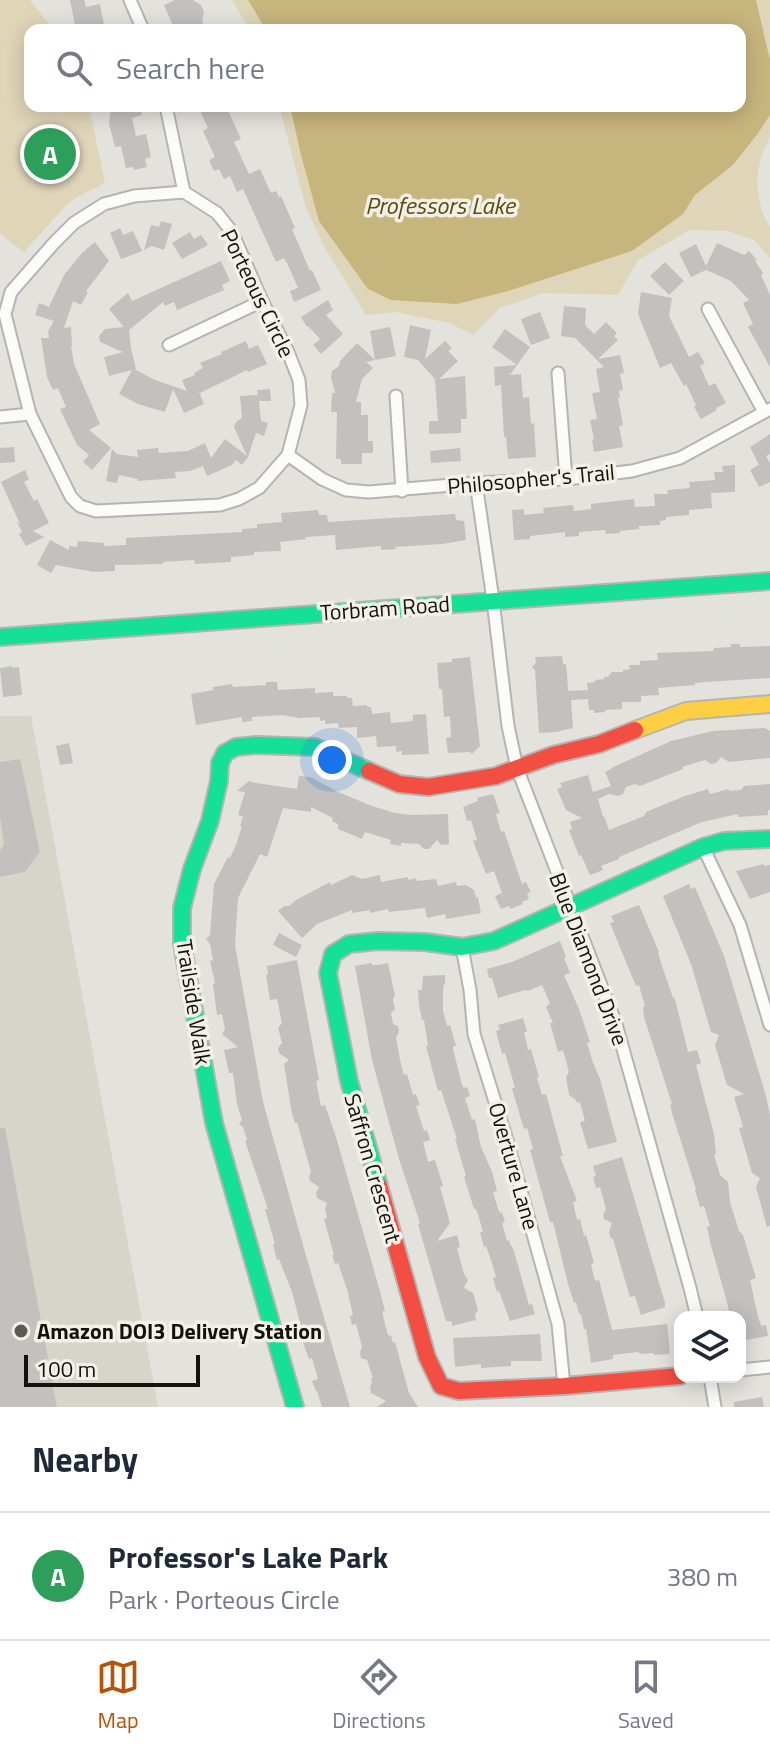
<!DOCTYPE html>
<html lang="en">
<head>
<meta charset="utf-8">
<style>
	:root { --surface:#fff; --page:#f6f6f7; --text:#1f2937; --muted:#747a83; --line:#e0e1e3; --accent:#b45309 }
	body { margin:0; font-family:"Titillium Web",sans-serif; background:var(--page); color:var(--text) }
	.controls { position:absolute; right:24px; bottom:24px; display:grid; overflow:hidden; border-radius:16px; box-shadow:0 4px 20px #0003 }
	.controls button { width:72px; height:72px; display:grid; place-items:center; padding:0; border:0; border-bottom:2px solid var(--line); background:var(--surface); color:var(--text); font:40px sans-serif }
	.scale { position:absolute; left:24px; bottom:20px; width:176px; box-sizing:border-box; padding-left:8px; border:4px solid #13120f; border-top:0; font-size:22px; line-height:28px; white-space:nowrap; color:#13120f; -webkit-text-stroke:6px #f3f0e7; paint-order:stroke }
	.you { position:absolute; left:332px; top:760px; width:28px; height:28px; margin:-20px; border:6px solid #fff; border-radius:50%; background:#1a73e8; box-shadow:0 0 0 12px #1a73e833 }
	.badge { display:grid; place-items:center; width:52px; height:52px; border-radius:50%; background:var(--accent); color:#fff; font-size:26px; font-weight:700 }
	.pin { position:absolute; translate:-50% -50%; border:4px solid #fff; box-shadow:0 2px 8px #0006 }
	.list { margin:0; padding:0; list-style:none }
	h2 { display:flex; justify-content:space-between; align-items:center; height:104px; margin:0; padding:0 32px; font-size:34px }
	h2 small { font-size:26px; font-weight:400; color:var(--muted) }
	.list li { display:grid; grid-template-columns:52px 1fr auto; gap:24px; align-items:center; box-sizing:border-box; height:128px; padding:0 32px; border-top:2px solid var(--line) }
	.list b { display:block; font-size:30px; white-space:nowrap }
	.list p { margin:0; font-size:26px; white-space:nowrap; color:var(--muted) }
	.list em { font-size:26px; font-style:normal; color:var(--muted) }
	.icon { flex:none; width:44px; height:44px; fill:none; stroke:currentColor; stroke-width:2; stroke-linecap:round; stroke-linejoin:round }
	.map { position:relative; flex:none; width:770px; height:1407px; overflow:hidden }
	.search { position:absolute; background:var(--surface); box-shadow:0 4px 20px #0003; left:24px; right:24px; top:24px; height:88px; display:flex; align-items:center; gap:20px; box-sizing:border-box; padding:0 28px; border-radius:16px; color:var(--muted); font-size:30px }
	.sheet { height:232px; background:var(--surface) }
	nav { display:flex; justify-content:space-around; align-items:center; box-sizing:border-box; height:112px; border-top:2px solid var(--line); background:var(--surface); font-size:22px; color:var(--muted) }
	nav a { display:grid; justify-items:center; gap:4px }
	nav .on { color:var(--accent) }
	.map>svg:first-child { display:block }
	.built { fill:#d7d4c9 }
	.green { fill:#dfd5b9 }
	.water { fill:#c7b57e }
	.building { fill:#c2c1be }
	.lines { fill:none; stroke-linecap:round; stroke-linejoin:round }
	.street-casing { stroke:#b5b4b1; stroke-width:15 }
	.fast-casing { stroke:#b5b4b1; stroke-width:20 }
	.slow-casing { stroke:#b5b4b1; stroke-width:20 }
	.jam-casing { stroke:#b5b4b1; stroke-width:20 }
	.street { stroke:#fbfbfa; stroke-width:11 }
	.fast { stroke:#16e098; stroke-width:16 }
	.slow { stroke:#ffcf43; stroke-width:16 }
	.jam { stroke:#f24e42; stroke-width:16 }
	.poi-dot { fill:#5c5b57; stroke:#f3f0e7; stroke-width:3 }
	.labels { text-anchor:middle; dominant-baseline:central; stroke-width:7; stroke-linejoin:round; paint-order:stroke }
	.street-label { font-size:22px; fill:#13120f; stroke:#f3f0e7 }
	.poi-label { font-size:22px; font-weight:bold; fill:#13120f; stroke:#f3f0e7; text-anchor:start }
	.water-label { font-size:24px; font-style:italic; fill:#5d4b0f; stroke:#f3f0e7 }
</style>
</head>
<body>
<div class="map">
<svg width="770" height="1407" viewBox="0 0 770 1407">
	<rect width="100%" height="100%" fill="#e3e2dd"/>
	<!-- built -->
	<polygon class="built" points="0,716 31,716 158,1407 0,1407"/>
	<!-- green -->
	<g class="green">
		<polygon points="0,0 30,0 53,30 30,30 30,106 89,106 105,183 79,196 66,205 24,252 0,234"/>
		<polygon points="232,0 248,0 266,30 250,30"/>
		<polygon points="756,0 770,0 770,60 769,57"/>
		<path d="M279,106H290L300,151L580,267L632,251L683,214L695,195L733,165L756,136L770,115C770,121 770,128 770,134C769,142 763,150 761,158C754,179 758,209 770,227V258L754,240L728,231L690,230L638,260L618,295L543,293L500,308L473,335L449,323L395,312L366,315L325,248L306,208Z"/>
	</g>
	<!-- water -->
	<polygon class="water" points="248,0 756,0 770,60 770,115 756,136 733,165 695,195 683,214 632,251 508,291 457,304 391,300 368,289 319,221 300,151 290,106 740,106 740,30 266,30"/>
	<!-- building -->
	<g class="building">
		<polygon points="70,0 84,0 86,7 100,4 105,30 76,30"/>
		<polygon points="175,0 193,0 201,5 204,12 202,21 206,30 175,30 164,5"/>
		<polygon points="111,106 140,106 142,115 132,118 136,136 146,134 151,157 145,159 147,167 134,170 133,167 126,168 121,146 115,147 109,124"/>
		<polygon points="198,106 226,106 241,139 234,142 249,174 260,169 271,193 276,191 279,197 281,196 295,228 292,229 310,271 312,270 321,290 294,302 290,291 298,288 289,267 284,258 276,262 243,189 237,192 230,176 224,179 219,169 214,171 209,160 215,157 203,131 208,128"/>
		<polygon points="161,221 172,224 164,250 152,246 144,250 151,225 159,227"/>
		<polygon points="120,228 123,235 133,231 142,251 121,259 110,233"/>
		<polygon points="190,232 194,239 201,235 208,245 182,259 172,243"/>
		<polygon points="95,242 109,261 86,291 88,292 81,305 73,301 64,328 71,327 72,346 71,346 74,364 100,424 89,430 111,448 92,470 83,462 89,455 77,445 60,409 66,407 58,388 53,390 47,377 41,338 49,338 48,331 54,321 35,315 39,303 49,307 64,275 82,253"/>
		<polygon points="717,243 744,255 749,251 757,260 755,261 763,273 761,275 770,295 770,367 748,327 753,324 743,303 749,300 731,281 706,270 691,277 679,253 696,244 706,266"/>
		<polygon points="221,261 230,281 222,285 224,290 177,310 174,302 165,306 163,302 129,330 131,348 136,369 134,369 155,380 187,391 182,380 195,375 194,373 203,368 200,363 222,354 221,352 246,341 249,349 258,345 267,364 248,372 247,370 198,394 200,394 204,404 184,413 173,389 165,412 138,404 119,394 132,370 109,376 104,357 123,352 100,342 99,336 105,329 124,327 109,309 128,293 132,301"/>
		<polygon points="665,262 684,281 669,295 650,276"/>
		<polygon points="641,292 672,298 669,316 689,357 698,352 705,363 700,366 709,386 715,383 726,403 716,408 717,410 701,419 694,407 696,405 686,384 684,386 671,363 660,368 638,314"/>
		<polygon points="328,300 333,310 326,315 343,334 321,354 313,345 320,339 308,326 307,327 301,317"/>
		<polygon points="564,306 586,308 585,325 594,334 606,322 617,333 614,336 618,340 598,359 620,355 624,373 620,374 623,390 619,391 620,398 618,398 623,425 619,426 623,447 594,452 592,440 594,439 590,420 597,419 592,393 600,392 596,369 604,367 575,338 561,336"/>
		<polygon points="540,312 550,338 531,345 521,319"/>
		<polygon points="410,325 431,330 425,359 445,341 452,348 448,351 458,361 439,379 465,376 467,419 461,419 461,433 429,434 429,421 438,421 435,379 418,360 404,357"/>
		<polygon points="390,327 396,356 375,360 370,331"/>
		<polygon points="505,329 530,347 510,375 521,374 523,398 529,397 531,424 534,423 536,457 508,459 506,437 504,437 501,385 495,386 494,367 517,365 492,347"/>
		<polygon points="357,343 375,360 366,362 373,368 362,379 356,402 361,402 361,415 368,415 368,441 373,441 373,453 362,453 362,464 341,464 341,459 336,459 337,412 331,412 332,393 335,393 331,378 332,371 339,366 340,361"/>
		<polygon points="270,389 271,401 259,401 261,421 268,423 264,436 256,433 248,457 242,465 236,460 232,465 207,476 203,466 190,471 175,472 176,478 138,481 138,479 119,475 117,483 106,481 112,449 117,454 138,457 137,450 158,448 159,453 188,451 205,443 211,458 225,439 247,456 234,427 236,422 242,418 240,396 258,395 257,390"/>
		<polygon points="770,434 770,454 766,456 770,463 770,482 759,487 750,470 759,465 750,447"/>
		<polygon points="14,447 15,462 0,463 0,448"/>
		<polygon points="460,448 461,461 431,463 430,451"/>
		<polygon points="735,465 735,492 711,493 712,508 689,510 689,515 666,517 666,520 660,521 660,525 639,526 639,529 620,531 620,533 606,534 605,530 579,532 579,536 565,537 565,532 530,536 530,539 514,540 512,510 524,509 524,515 544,513 543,508 573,505 574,511 591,509 591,504 634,499 635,507 655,506 654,494 668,494 667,490 690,488 689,482 715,480 714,472 723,472 722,466"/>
		<polygon points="25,470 29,479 24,482 34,501 37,499 49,523 33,531 44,537 26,546 19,534 22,532 17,522 20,524 1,482"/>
		<polygon points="318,510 319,515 327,515 328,522 455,514 456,520 464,521 466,540 442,544 395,547 396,549 381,550 381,546 336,550 335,535 305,537 306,539 280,542 281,551 254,552 254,555 231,557 231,562 195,564 194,560 163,562 163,564 115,565 115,571 94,572 56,565 51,573 37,565 50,540 69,550 69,546 77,547 78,541 104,543 104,546 126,545 126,538 242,532 242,529 257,528 257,524 282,522 281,513"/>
		<polygon points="731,644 740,644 740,647 770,646 770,678 705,682 695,683 695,685 658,688 659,695 641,696 641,702 622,702 622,709 605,710 605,712 594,713 594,710 589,710 588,699 571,700 573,728 556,732 539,733 535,670 532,667 536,663 535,657 562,656 563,664 566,664 567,674 568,691 588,690 587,683 595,682 595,680 604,679 604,677 608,677 612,672 623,672 623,670 630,669 629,665 640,665 640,661 658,660 657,653 713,651 714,648 731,647"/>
		<polygon points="470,657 480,746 472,754 470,752 448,753 446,738 451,737 450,716 444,717 442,689 439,689 437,663 452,662 452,659"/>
		<polygon points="12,666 12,668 19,667 22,695 3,697 0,668"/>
		<polygon points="266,682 277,682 278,690 315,688 315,693 333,692 333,696 347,696 347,698 352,698 353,706 367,705 367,707 371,707 372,714 390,712 391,723 413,721 413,715 426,714 429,754 402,755 402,751 396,752 396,746 377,747 376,736 357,738 357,727 339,728 338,723 325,724 325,720 320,721 320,717 300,718 282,715 252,717 252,721 242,722 242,717 196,725 191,694 213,690 213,687 232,684 233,687 266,685"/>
		<polygon points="765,728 770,731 770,758 729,762 721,757 716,763 711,764 705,760 682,767 683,769 640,786 635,784 626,787 623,794 618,796 609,794 598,799 603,817 604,816 609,830 644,816 646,812 685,796 708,789 710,794 729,789 729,791 741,790 744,786 770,784 770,810 768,810 768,815 738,817 738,814 702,822 619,857 619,859 601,866 603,870 590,875 581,855 579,856 569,830 572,829 570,822 582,818 566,810 557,789 562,787 560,783 588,775 593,792 611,786 605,772 611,769 611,768 671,741 713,731"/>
		<polygon points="69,743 73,763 60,765 56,746"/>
		<polygon points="20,759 40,852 25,872 0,877 0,851 4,844 0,816 0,762"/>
		<polygon points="299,776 311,777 338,792 372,806 395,813 412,815 448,814 449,844 441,845 437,840 429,849 424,849 419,844 401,843 401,846 390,844 391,840 365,832 362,839 338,829 338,824 332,821 333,818 311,807 311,812 283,808 267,857 260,854 238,898 235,945 263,1102 305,1252 350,1407 322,1407 317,1391 316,1391 312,1381 318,1379 312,1358 309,1359 301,1337 303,1337 302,1330 292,1292 279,1259 277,1260 273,1245 275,1244 265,1209 268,1209 245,1141 247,1140 243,1127 239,1124 242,1120 237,1104 233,1073 229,1073 224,1050 238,1047 222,1034 225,1029 222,1014 217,1015 213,984 215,983 210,961 213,960 210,944 206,939 210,935 214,884 228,857 230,858 236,845 242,826 240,826 243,816 238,815 245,792 237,791 249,781 256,783 297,789"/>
		<polygon points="493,794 500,813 496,814 501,832 504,831 522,884 526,882 531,892 527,893 529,899 522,902 523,904 510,909 509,906 501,909 495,896 502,893 494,871 486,874 473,841 477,840 471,820 467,821 463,807 478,801 477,798"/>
		<polygon points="763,864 764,866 770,865 770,892 750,899 736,871"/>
		<polygon points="352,875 362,879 380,875 381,882 408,877 408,880 416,878 417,881 436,879 438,886 456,882 457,886 466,885 474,890 476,898 478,897 481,913 446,919 445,914 427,918 425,908 389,912 388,909 370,913 370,910 352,913 352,910 317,924 302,938 278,911 284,906 289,906 296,900 330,882 331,885"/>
		<polygon points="689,884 691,889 695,887 724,956 766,1096 770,1115 770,1226 767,1227 756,1187 760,1178 752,1173 739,1128 743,1127 734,1097 744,1094 727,1085 715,1045 719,1035 711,1032 691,964 663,896"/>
		<polygon points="639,905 659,952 658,953 663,969 673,998 675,999 688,1052 697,1050 701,1063 696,1065 714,1134 716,1155 714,1155 720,1175 728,1182 730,1202 739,1231 743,1235 756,1278 750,1280 759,1321 760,1321 761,1326 766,1325 768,1336 740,1341 740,1317 730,1317 727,1302 710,1242 707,1227 710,1226 704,1206 700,1207 695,1190 696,1189 672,1113 670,1105 672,1104 644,1017 643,1007 645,1006 639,985 636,986 610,923 614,922 611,916"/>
		<polygon points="279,933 302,945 296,957 273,945"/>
		<polygon points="560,941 566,957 564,958 570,973 564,975 579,1009 590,1042 587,1043 593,1063 600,1079 617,1142 588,1149 580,1122 585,1121 580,1102 577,1103 576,1100 569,1095 566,1077 569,1072 563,1050 558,1052 550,1023 553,1023 546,1007 550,1003 542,985 528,991 525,990 498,998 492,978 489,978 487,969 512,962"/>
		<polygon points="297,960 319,1080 316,1081 321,1106 325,1105 336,1137 379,1288 385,1311 383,1311 383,1316 388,1335 391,1336 393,1343 395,1342 409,1393 418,1407 377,1407 386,1401 371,1393 370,1387 372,1382 371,1378 373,1378 367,1360 361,1358 360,1352 362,1347 361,1343 356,1324 352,1325 350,1316 353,1315 347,1289 338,1263 335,1264 332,1255 334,1255 324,1219 327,1218 325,1209 327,1203 317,1198 316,1193 319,1187 310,1181 309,1176 311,1172 297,1122 295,1123 292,1114 284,1064 289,1060 279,1053 278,1048 282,1043 278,1028 282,1023 277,999 270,1000 266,975 268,974 267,966"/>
		<polygon points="372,963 372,965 378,965 388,963 395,996 393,999 395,1009 391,1013 393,1024 398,1026 399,1032 396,1037 400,1060 404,1075 407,1074 413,1095 416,1094 420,1105 416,1106 424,1131 427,1130 430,1140 423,1142 428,1162 435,1160 443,1186 440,1187 450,1223 437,1241 457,1235 460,1247 457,1248 464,1274 468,1280 464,1288 473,1293 478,1310 475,1315 476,1320 452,1326 452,1322 446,1321 418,1224 420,1223 399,1159 372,1060 355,966"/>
		<polygon points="445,975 445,984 444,984 443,989 443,1011 447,1026 450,1025 456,1046 453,1046 453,1049 462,1085 464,1088 467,1087 470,1096 465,1098 472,1120 475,1119 481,1147 492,1172 497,1191 493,1192 498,1209 500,1213 502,1212 505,1222 502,1223 507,1241 509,1240 511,1246 512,1246 516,1258 529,1305 532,1304 535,1314 510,1321 499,1291 497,1292 493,1278 496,1277 491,1260 486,1246 484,1247 480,1232 483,1232 479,1218 476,1209 474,1209 464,1177 466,1176 455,1139 457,1139 441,1090 438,1091 426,1046 428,1046 424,1020 422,1020 419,1005 418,990 422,990 423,976"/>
		<polygon points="523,1018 527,1032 524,1032 528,1050 531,1049 539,1077 537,1078 542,1095 546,1094 563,1156 560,1156 577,1201 573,1202 577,1220 580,1219 584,1236 586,1235 594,1263 591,1264 595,1281 599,1280 612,1330 667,1324 670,1354 654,1355 654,1353 641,1354 638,1352 613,1355 613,1359 591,1363 586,1329 584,1329 581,1314 579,1314 576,1302 574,1303 568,1284 553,1222 550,1222 530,1150 533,1149 527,1128 524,1129 520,1116 512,1088 515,1088 505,1053 502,1054 496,1031 500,1030 498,1025"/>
		<polygon points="0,1128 5,1128 57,1407 0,1407"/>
		<polygon points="622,1157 665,1303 665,1307 641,1315 635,1296 630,1297 613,1239 610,1237 609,1232 612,1223 604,1219 603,1215 606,1209 600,1187 596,1188 593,1177 596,1176 593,1166"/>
		<polygon points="540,1334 542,1361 511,1361 511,1366 481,1368 481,1364 455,1367 453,1338"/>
		<polygon points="762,1397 764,1407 734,1407 734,1402"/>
	</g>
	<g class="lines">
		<!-- street casing -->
		<g class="street-casing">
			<g id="street">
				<polyline points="130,0 143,30"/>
				<polyline points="166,106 184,192"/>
				<polygon points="184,192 217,213 232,232 262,301 288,352 299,380 301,405 288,455 259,488 239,499 220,505 96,511 80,506 71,497 30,414 5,314 11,292 54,243 74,223 104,204 134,196"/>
				<polyline points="708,309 764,412"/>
				<polyline points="169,345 262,301"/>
				<polyline points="558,373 566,479"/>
				<polyline points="396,396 402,491"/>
				<polyline points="0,417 30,414"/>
				<polyline points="288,455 322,479 346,490 369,492 476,483 566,479 632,471 680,458 770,409"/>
				<polyline points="476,483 493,600 508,726 517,768 616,1024 690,1288 697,1317"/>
				<polyline points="703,847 740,925 770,1025"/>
				<polyline points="462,947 470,990 474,1034 506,1137 558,1324 564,1386"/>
				<polyline points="740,1370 770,1367"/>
				<polyline points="710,1377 715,1407"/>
			</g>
		</g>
		<!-- fast casing -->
		<g class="fast-casing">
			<g id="fast">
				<polyline points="0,637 770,581"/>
				<polyline points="379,1186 349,1081 328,973 333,954 349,944 378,941 425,942 462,947 494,941 703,847 724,841 770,839"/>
				<polyline points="295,1407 214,1123 182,943 182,908 192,869 210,821 219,781 220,763 225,753 236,747 256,745 315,747 369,771"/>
			</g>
		</g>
		<!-- slow casing -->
		<g class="slow-casing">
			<polyline id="slow" points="635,730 686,711 770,704"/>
		</g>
		<!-- jam casing -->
		<g class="jam-casing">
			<g id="jam">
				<polyline points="369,771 399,784 428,787 496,776 553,755 599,744 635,730"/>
				<polyline points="379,1186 427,1357 441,1386 459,1391 564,1386 680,1376"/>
			</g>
		</g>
		<!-- street -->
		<use href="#street" class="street"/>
		<!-- fast -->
		<use href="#fast" class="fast"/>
		<!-- slow -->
		<use href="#slow" class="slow"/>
		<!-- jam -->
		<use href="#jam" class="jam"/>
	</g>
	<!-- markers -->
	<circle class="poi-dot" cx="21" cy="1331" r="8"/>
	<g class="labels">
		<!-- street labels -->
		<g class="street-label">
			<text transform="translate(258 293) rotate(64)">Porteous Circle</text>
			<text transform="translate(531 479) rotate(-5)">Philosopher's Trail</text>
			<text transform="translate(385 608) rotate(-4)">Torbram Road</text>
			<text transform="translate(589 959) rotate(69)">Blue Diamond Drive</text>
			<text transform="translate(194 1002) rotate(81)">Trailside Walk</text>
			<text transform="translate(514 1166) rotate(74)">Overture Lane</text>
			<text transform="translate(373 1168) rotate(74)">Saffron Crescent</text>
		</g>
		<!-- poi labels -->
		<g class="poi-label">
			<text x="37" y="1331">Amazon DOI3 Delivery Station</text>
		</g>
		<!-- water labels -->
		<g class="water-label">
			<text x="440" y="205">Professors Lake</text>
		</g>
	</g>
</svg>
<div class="controls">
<button><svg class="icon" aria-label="layers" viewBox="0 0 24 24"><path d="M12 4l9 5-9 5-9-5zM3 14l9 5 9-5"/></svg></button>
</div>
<div class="scale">100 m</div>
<div class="you"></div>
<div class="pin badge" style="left:50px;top:154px;background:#2e9e5b">A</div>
<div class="search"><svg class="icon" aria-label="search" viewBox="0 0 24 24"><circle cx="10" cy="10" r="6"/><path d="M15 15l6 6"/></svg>Search here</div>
</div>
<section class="sheet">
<h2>Nearby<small></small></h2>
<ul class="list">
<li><span class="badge" style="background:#2e9e5b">A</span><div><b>Professor's Lake Park</b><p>Park · Porteous Circle</p></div><em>380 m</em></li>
</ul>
</section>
<nav>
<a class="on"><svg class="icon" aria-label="map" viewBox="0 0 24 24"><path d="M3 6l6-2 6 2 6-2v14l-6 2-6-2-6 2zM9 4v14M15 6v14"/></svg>Map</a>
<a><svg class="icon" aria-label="directions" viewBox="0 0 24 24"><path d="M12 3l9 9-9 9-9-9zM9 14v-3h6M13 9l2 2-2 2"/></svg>Directions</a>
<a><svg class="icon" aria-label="saved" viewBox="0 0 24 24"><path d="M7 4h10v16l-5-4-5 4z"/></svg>Saved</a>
</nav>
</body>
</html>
